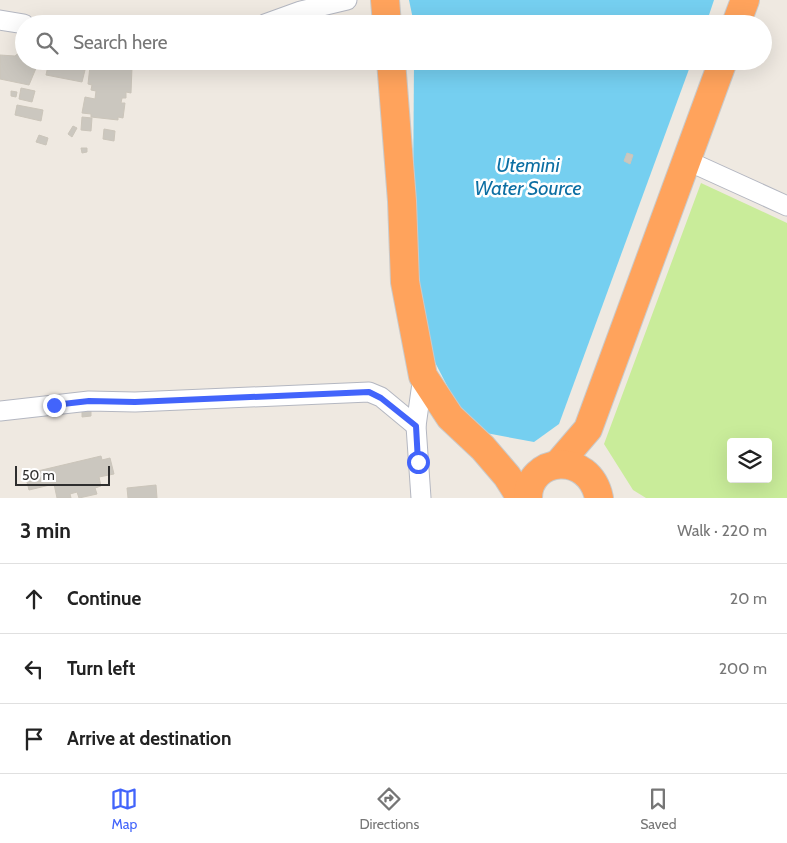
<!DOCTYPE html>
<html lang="en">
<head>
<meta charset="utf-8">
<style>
	:root { --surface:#fff; --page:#f6f6f6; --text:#222; --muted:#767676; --line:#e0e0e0; --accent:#4264fb }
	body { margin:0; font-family:Cabin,sans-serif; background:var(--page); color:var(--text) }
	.controls { position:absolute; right:15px; bottom:15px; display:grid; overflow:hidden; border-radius:5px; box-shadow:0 5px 20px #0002 }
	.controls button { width:45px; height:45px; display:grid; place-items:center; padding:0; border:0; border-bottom:1px solid var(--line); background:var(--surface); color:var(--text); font:25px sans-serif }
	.scale { position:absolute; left:15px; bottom:12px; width:95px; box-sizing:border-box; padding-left:5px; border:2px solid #2e2e2e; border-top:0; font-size:14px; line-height:18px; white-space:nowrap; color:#2e2e2e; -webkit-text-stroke:4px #fff; paint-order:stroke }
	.stop { position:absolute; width:15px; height:15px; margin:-11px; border:4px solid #4264fb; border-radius:50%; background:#fff }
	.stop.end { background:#4264fb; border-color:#fff; box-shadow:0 1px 5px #0008 }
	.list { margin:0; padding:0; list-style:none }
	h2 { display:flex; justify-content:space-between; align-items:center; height:65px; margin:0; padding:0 20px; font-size:21px }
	h2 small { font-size:16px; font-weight:400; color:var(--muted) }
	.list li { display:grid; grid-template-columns:32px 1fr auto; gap:15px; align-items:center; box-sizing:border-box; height:70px; padding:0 20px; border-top:1px solid var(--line) }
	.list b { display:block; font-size:19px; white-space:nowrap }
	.list em { font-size:16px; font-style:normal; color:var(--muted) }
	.icon { flex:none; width:28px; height:28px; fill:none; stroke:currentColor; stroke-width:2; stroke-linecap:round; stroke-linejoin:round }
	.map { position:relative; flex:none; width:787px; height:498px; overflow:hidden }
	.search { position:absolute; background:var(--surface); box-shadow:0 5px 20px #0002; left:15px; right:15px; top:15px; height:55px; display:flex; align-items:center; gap:12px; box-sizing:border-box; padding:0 18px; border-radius:28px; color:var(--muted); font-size:19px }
	.sheet { height:275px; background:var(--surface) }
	nav { display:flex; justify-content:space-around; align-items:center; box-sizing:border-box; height:70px; border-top:1px solid var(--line); background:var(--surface); font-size:14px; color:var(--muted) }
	nav a { display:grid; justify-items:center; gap:2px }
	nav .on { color:var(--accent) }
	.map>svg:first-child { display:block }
	.pitch { fill:#c9ec9a; fill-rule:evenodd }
	.water { fill:#75cff0 }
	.building { fill:#cbc7bf; stroke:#cbc5ba }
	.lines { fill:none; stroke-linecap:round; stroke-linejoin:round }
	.minor-casing { stroke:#b4b7c1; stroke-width:21 }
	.highway-casing { stroke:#c9c9c9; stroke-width:30 }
	.minor { stroke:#fff; stroke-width:19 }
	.highway { stroke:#ffa35c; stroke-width:28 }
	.route { stroke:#4264fb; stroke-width:6 }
	.labels { text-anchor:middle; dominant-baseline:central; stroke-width:5; stroke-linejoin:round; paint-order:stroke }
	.water-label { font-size:20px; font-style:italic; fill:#0d6fa3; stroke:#fff }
</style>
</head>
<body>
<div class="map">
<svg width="787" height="498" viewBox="0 0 787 498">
	<rect width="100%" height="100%" fill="#efe9e1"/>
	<!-- pitch -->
	<path class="pitch" d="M701,183L787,223V498H646L633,490L604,444ZM731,442H768V479H731Z"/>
	<!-- water -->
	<g class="water">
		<polygon points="409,0 714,0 706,24 414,24"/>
		<polygon points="414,61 692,61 559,424 534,442 470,430 425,343 413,207"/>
	</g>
	<!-- building -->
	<g class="building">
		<polygon points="22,50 24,61 39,61 29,85 0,79 0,55 15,56"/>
		<polygon points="49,61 82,61 80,69 85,70 82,82 46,75"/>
		<polygon points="95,61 124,64 124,66 132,67 131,93 126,92 126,98 122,98 121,103 125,103 123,118 118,117 118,120 91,117 91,114 82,113 85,97 95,99 96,91 91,90 92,85 88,84 90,66 95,67"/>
		<polygon points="21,88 35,91 32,102 19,99"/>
		<polygon points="11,91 17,92 16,97 11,96"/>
		<polygon points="17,105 43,110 41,121 15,115"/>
		<polygon points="82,117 92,118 91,131 81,130"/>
		<polygon points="73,126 77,128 72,137 68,134"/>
		<polygon points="104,129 115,131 114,141 103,139"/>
		<polygon points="39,135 48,138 46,145 36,142"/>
		<polygon points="81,148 87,148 87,152 82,153"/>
		<polygon points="627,153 633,155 630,164 624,161"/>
		<polygon points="91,410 91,416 82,417 82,411"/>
		<polygon points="101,456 102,460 110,458 114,474 99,477 101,486 95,488 97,494 79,498 77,492 70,494 71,498 57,498 54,484 29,490 25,474"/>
		<polygon points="156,485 157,498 128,498 127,488"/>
	</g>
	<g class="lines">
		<!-- minor casing -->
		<g class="minor-casing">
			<g id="minor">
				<polyline points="0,20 24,24"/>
				<polyline points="265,24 301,11 347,0"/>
				<polyline points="688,161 787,206"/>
				<polyline points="0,411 89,401 135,402 369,392 381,397 416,426"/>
				<polyline points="421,498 416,426 423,376"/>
			</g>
		</g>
		<!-- highway casing -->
		<g class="highway-casing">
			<g id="highway">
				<polyline points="385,0 387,24"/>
				<polyline points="736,24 745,0"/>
				<polyline points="391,61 402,201 405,282 423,376 450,417 483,448 507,476 521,498"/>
				<polyline points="558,464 588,429 723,61"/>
				<path d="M528,498C528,457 589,450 599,498"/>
			</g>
		</g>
		<!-- minor -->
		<use href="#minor" class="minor"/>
		<!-- highway -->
		<use href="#highway" class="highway"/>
	</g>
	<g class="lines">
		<!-- route -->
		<polyline class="route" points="54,405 89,401 135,402 369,392 381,398 416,426 418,462"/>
	</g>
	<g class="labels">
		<!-- water labels -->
		<g class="water-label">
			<text x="528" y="165">Utemini<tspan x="528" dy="23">Water Source</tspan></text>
		</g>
	</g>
</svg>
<div class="controls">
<button><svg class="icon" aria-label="layers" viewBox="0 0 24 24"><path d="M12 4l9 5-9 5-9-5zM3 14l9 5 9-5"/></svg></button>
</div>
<div class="scale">50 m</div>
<div class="stop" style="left:418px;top:462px"></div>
<div class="stop end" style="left:54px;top:405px"></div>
<div class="search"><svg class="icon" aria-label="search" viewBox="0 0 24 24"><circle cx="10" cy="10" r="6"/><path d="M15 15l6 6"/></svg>Search here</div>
</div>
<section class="sheet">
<h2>3 min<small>Walk · 220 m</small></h2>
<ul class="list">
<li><svg class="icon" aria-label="ahead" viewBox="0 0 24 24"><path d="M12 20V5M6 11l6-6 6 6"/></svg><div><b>Continue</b></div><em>20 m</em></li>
<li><svg class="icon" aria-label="left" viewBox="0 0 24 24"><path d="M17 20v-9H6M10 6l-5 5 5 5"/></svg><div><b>Turn left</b></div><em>200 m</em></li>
<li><svg class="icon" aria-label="arrive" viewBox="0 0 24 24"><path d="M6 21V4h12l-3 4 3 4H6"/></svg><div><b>Arrive at destination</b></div></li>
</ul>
</section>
<nav>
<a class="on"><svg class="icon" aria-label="map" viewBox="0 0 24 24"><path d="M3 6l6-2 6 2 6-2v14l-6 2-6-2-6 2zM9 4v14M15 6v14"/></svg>Map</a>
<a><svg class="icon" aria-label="directions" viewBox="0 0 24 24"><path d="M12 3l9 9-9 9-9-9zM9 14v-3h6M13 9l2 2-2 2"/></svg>Directions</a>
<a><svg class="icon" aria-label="saved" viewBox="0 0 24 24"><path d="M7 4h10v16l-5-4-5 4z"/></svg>Saved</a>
</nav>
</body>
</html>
